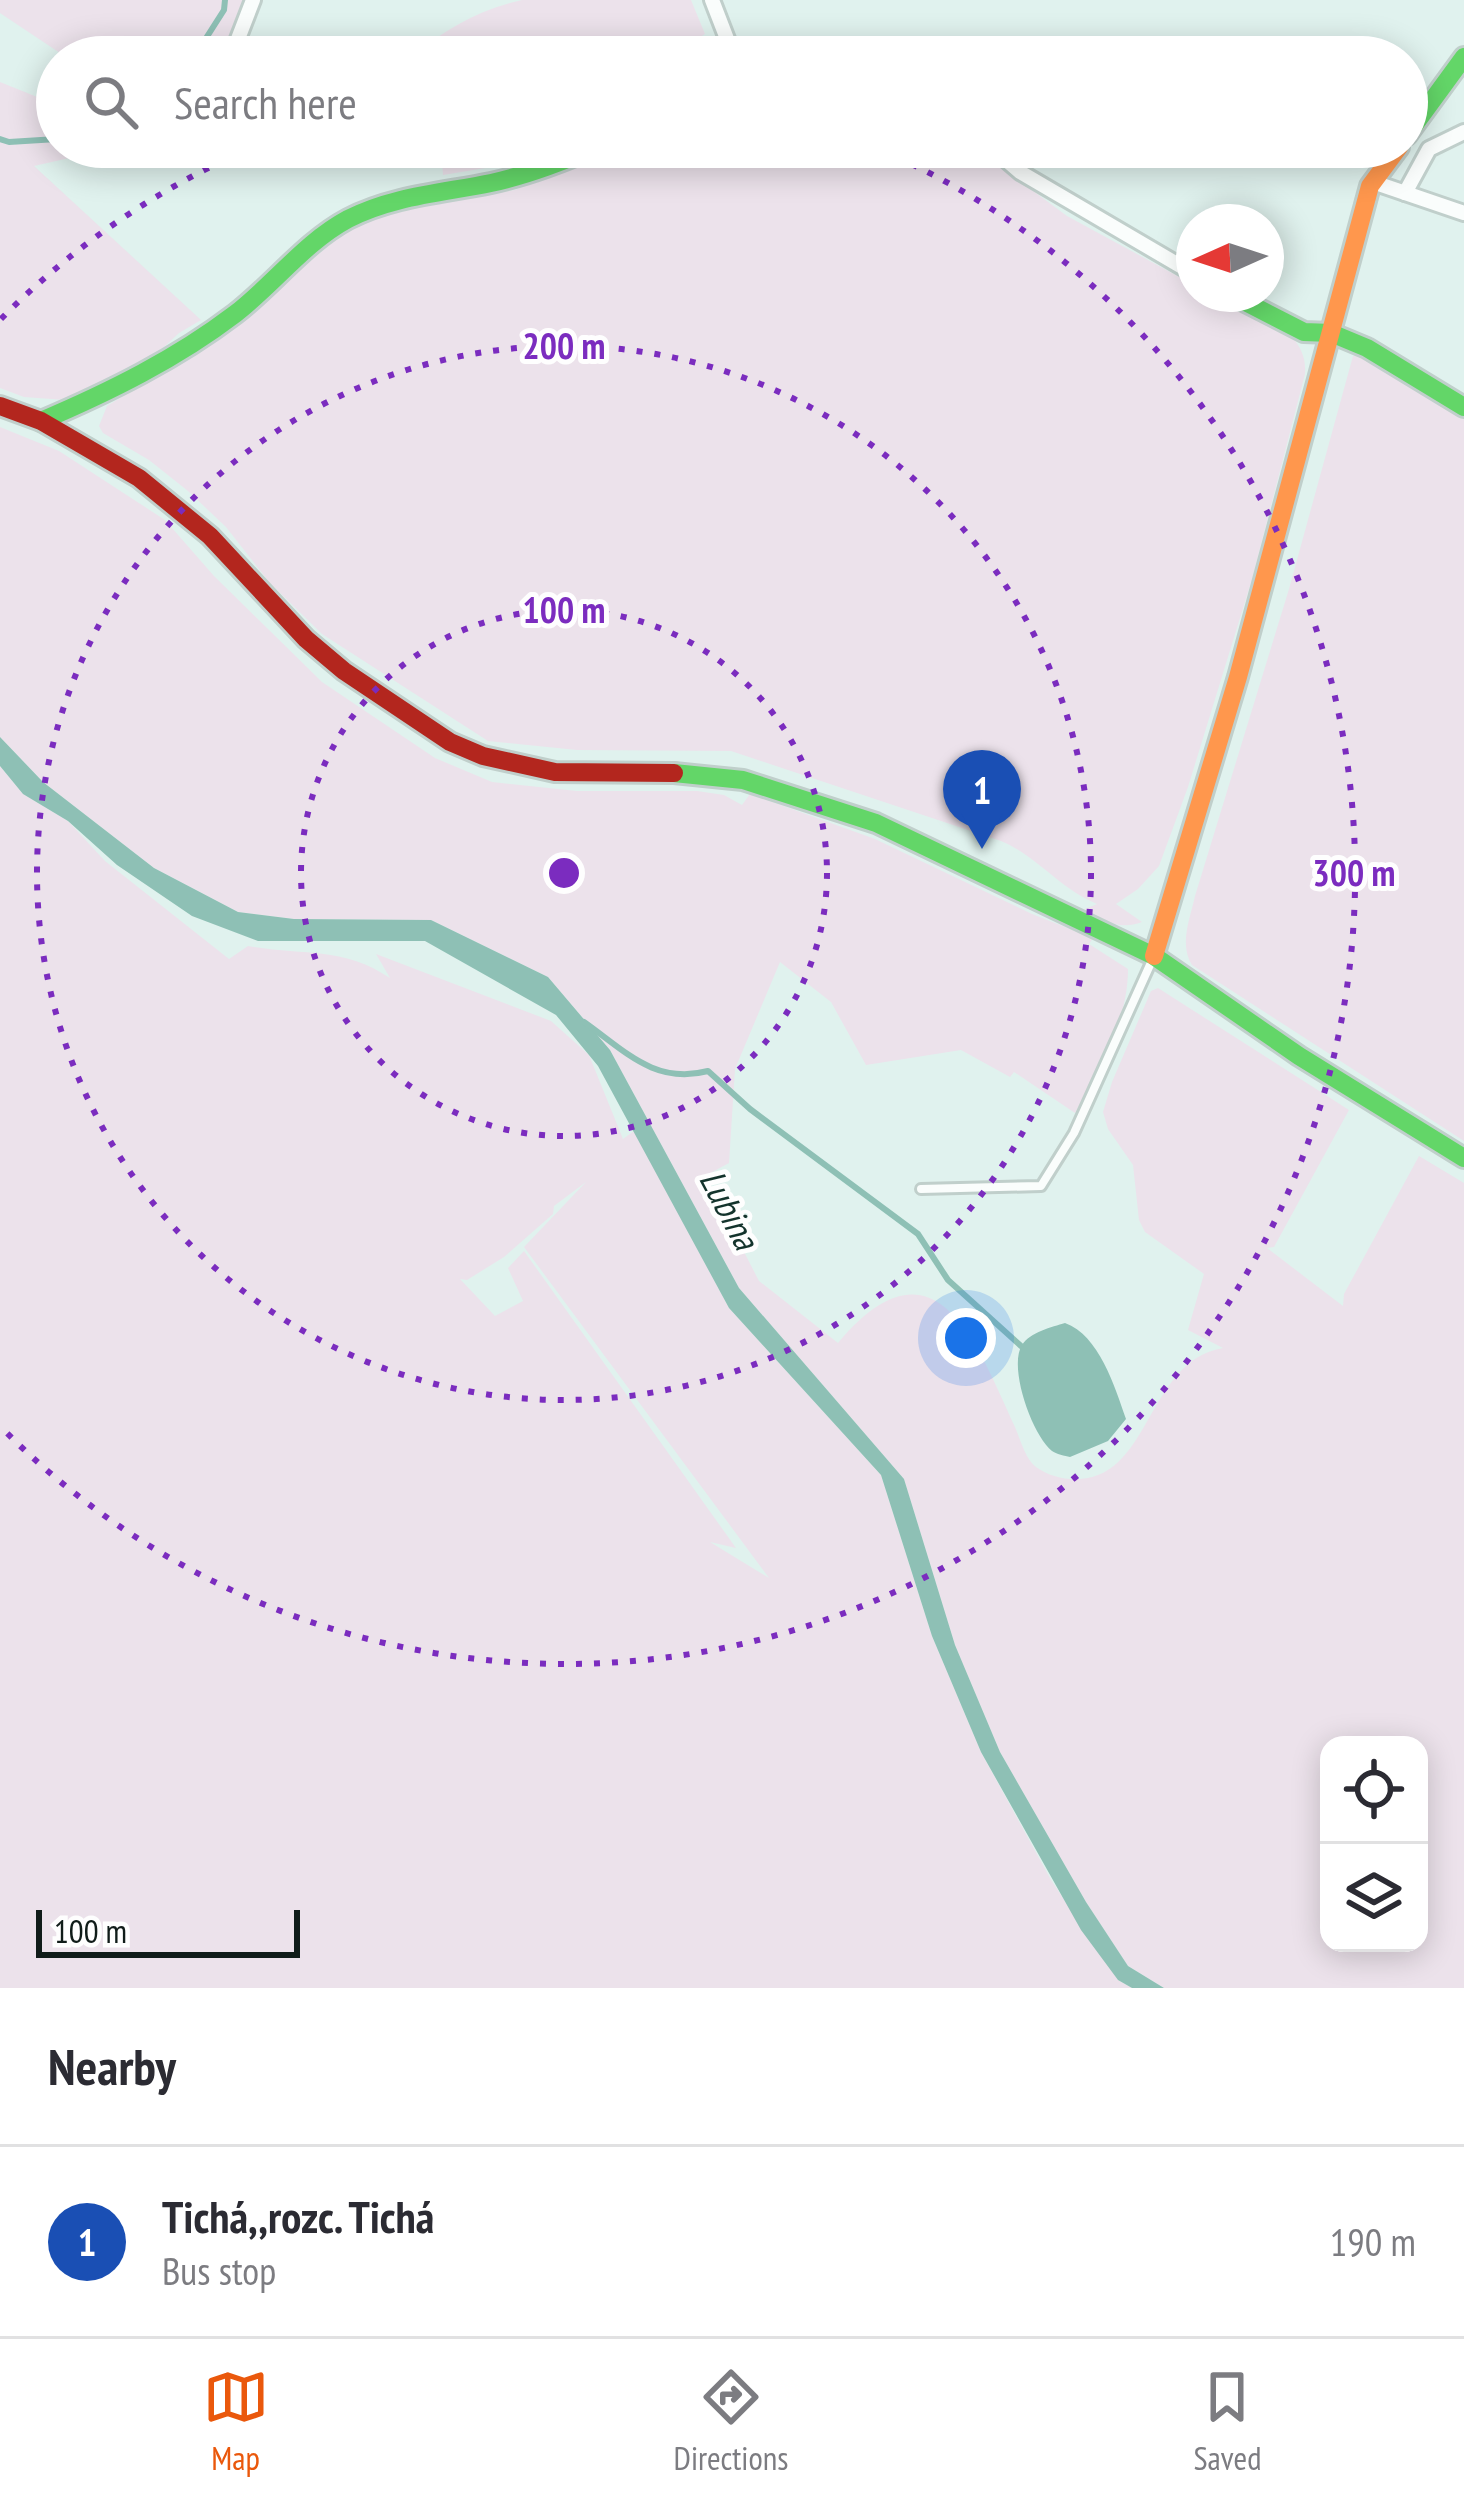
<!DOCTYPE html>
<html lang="en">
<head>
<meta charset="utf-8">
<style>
	:root { --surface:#fff; --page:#f2f2f3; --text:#2b2b33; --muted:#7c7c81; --line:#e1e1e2; --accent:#ea580c }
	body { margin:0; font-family:"PT Sans Narrow",sans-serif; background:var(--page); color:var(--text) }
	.controls { position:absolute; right:36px; bottom:36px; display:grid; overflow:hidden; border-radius:24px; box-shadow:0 6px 30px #0003 }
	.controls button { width:108px; height:108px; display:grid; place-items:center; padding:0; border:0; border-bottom:3px solid var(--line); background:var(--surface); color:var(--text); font:60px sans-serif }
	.compass { position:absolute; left:1176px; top:204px; width:108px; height:108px; border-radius:50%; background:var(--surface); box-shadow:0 6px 30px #0003; rotate:267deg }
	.scale { position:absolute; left:36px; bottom:30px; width:264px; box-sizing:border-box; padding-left:12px; border:6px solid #101c19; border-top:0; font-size:33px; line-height:42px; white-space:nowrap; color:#101c19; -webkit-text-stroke:9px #fefefe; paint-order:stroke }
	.you { position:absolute; left:966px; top:1338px; width:42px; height:42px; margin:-30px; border:9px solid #fff; border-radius:50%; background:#1a73e8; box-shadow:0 0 0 18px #1a73e833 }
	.badge { display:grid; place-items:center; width:78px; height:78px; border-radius:50%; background:var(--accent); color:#fff; font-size:39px; font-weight:700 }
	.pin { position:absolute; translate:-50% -99px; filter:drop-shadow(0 3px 6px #0008) }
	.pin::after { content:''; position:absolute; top:63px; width:42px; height:36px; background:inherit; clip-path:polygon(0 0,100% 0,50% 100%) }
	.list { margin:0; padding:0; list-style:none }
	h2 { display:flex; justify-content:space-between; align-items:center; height:156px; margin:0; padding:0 48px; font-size:51px }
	h2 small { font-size:39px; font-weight:400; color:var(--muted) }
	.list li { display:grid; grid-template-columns:78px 1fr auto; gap:36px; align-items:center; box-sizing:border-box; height:192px; padding:0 48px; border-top:3px solid var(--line) }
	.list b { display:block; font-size:45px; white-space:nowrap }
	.list p { margin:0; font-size:39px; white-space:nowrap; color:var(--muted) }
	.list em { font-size:39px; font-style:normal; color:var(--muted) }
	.icon { flex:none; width:66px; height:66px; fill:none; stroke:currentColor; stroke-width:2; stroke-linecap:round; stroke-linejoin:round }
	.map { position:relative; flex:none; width:1464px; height:1988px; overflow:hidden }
	.search { position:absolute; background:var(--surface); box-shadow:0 6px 30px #0003; left:36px; right:36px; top:36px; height:132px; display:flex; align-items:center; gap:30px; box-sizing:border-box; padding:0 42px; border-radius:66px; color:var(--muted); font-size:45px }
	.sheet { height:348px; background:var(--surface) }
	nav { display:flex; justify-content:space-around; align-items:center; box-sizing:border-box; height:168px; border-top:3px solid var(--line); background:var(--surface); font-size:33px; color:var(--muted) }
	nav a { display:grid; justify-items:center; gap:6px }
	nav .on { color:var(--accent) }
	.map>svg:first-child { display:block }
	.green { fill:#ece2eb; fill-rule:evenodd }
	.water { fill:#8ec0b5 }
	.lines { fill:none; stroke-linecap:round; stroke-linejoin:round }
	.stream { stroke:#8ec0b5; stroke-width:6 }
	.lane-casing { stroke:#c0cfcb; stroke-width:14 }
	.street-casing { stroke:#c0cfcb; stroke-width:20 }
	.fast-casing { stroke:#c0cfcb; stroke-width:24 }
	.slow-casing { stroke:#c0cfcb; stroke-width:24 }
	.jam-casing { stroke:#c0cfcb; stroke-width:24 }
	.lane { stroke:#fafdfc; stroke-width:8 }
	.street { stroke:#fafdfc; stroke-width:14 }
	.fast { stroke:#63d668; stroke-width:18 }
	.slow { stroke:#ff974d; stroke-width:18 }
	.jam { stroke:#b3261e; stroke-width:18 }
	.ring { fill:none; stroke:#7b2cbf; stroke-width:6; stroke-dasharray:6 12 }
	.labels { text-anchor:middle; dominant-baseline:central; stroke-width:10; stroke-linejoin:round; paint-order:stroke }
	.water-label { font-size:36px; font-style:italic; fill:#13332c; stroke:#fefefe }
	.centre { fill:#7b2cbf; stroke:#fefefe; stroke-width:6 }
	.ring-label { font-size:36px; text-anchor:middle; font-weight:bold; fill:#7b2cbf; stroke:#fefefe; stroke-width:10; stroke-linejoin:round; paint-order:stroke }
</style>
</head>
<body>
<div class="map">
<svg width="1464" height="1988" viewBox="0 0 1464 1988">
	<rect width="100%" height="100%" fill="#e0f2ee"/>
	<!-- green -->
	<g class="green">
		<polygon points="0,0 247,0 223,57 66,57 0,13"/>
		<path d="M522,0H691L705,34L669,57H411C446,29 478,10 522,0Z"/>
		<polygon points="0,82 57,105 57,147 118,147 34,166 201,320 179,333 153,357 65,400 24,397 0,388"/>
		<polygon points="441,147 566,147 534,160 443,175"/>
		<path d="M618,147H974L1067,216L1194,285V294H1211L1291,335C1301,348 1306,357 1305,374L1252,579L1188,787L1159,866L1138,889L1116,904L1142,922C1120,930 1105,922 1085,909L1097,904C1060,889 1037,856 1001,841L731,751L577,750L488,741L322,634L270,583L226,527L188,491L149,460L103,433L99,426L107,406L189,356L277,290L342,234L378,211L515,190Z"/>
		<path d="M1353,356H1363L1464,418V1141L1192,965C1179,944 1190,919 1195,896L1289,589Z"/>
		<path d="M0,427L59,451L165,520L214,576L322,682L435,758L492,782L577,791H697L724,795L742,805L750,794L875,839L1032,914L1093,938L1089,944L1128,969C1128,1021 1099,1070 1075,1113L1014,1072L1010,1077L961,1050L866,1065L831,1002L780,962L735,1069L729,1163L705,1176L759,1281L838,1343C934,1229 976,1341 1015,1427C1020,1439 1026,1460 1036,1467C1048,1476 1065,1480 1080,1479C1151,1475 1148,1360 1223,1348L1188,1330L1204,1274L1145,1232L1139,1220L1133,1165L1108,1129L1103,1112L1112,1082L1151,991L1158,988L1349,1110L1274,1247L1267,1248L1343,1306L1344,1294L1419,1156L1464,1183V1988H1164L1128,1966L1086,1902L1000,1752L955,1645L904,1479L739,1288L610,1050L548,977L431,920L294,919L238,912L154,868L43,782L0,737ZM1329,1745H1419V1943H1329Z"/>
		<path d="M0,766L23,794L68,821L105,861L229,959L248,946C302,956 342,946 390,978L376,954L551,1021L589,1055L623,1139L634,1131L729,1308L881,1475L932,1636L981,1752L1051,1880L1118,1980L1132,1988H0ZM586,1182L524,1247L769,1578L710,1542L736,1548L524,1251L508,1268L523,1301L495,1316L460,1279L467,1280L504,1257L553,1214L554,1206Z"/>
	</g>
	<!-- water -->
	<g class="water">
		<polygon points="0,737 43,782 154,868 238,912 294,919 431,920 548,977 610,1050 739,1288 904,1479 955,1645 1000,1752 1086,1902 1128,1966 1164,1988 1132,1988 1118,1980 1081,1930 981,1752 932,1636 881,1475 729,1308 598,1066 556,1015 425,941 258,941 192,916 117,865 68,821 23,794 0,766"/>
		<path d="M1065,1323C1099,1335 1115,1387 1126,1419L1108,1441L1070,1457C1065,1456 1056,1454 1052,1451C1032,1435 1008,1367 1022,1345C1030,1332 1052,1327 1065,1323Z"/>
	</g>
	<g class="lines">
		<!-- stream -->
		<g class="stream">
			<polyline points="194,57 224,10 225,0"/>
			<polyline points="0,139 9,142 57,139"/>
			<path d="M584,1022C625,1051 655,1085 708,1071L750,1109L918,1234L948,1280L1021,1346"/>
		</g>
		<!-- lane casing -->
		<g class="lane-casing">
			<polyline id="lane" points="921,1189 1041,1186 1074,1133 1154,956"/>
		</g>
		<!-- street casing -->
		<g class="street-casing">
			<g id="street">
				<polyline points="712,0 734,57"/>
				<polyline points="231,57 253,0"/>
				<polyline points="991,147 1020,172 1194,274"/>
				<polyline points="1373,182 1464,213"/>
				<polyline points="1405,193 1429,149 1464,132"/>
			</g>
		</g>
		<!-- fast casing -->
		<g class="fast-casing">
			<g id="fast">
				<polyline points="1407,135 1464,57"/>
				<polyline points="1230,294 1304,332 1331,333 1367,348 1464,407"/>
				<path d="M41,421C109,392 176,359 235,314C274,284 305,242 348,219C393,196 442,193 491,183C528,175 562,162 596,147"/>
				<polyline points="674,773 743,780 876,823 1154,956 1299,1056 1464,1158"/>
			</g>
		</g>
		<!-- slow casing -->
		<g class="slow-casing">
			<polyline id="slow" points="1154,956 1238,677 1370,186 1399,147"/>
		</g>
		<!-- jam casing -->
		<g class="jam-casing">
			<polyline id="jam" points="0,406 41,421 139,478 210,536 306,639 344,671 450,742 483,756 555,772 674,773"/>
		</g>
		<!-- lane -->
		<use href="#lane" class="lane"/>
		<!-- street -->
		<use href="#street" class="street"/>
		<!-- fast -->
		<use href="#fast" class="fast"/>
		<!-- slow -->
		<use href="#slow" class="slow"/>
		<!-- jam -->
		<use href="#jam" class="jam"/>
	</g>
	<!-- distance rings -->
	<g class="ring">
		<circle cx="564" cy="873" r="263"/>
		<circle cx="564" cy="873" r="527"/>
		<path d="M1 319A790 790 0 0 1 249 149M879 149A790 790 0 1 1 1 1427"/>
	</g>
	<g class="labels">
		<!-- water labels -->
		<g class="water-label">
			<text transform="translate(730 1209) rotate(62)">Lubina</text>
		</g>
	</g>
	<circle cx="564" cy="873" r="18" class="centre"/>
	<g class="ring-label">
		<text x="564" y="359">200 m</text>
		<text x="564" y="623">100 m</text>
		<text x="1354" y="886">300 m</text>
	</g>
</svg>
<div class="controls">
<button><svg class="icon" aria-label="locate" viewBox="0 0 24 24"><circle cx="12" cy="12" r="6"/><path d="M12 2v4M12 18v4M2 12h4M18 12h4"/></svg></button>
<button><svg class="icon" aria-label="layers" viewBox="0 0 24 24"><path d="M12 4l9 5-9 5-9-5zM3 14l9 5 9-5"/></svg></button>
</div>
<svg class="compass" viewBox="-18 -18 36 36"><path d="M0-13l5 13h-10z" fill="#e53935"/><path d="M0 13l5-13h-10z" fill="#7c7c81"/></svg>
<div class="scale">100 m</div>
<div class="you"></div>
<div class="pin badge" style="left:982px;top:849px;background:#1a4fb4">1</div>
<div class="search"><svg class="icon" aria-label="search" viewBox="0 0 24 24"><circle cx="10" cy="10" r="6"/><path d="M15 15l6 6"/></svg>Search here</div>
</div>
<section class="sheet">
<h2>Nearby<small></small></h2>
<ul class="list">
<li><span class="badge" style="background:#1a4fb4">1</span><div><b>Tichá,,rozc. Tichá</b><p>Bus stop</p></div><em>190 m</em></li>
</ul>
</section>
<nav>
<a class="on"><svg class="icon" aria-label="map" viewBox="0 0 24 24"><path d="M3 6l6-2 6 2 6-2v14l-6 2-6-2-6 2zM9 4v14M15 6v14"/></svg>Map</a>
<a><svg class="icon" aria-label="directions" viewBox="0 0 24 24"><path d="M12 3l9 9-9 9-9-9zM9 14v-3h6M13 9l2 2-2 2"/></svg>Directions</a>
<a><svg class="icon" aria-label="saved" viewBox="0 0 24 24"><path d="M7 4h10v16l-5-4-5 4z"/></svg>Saved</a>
</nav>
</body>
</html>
